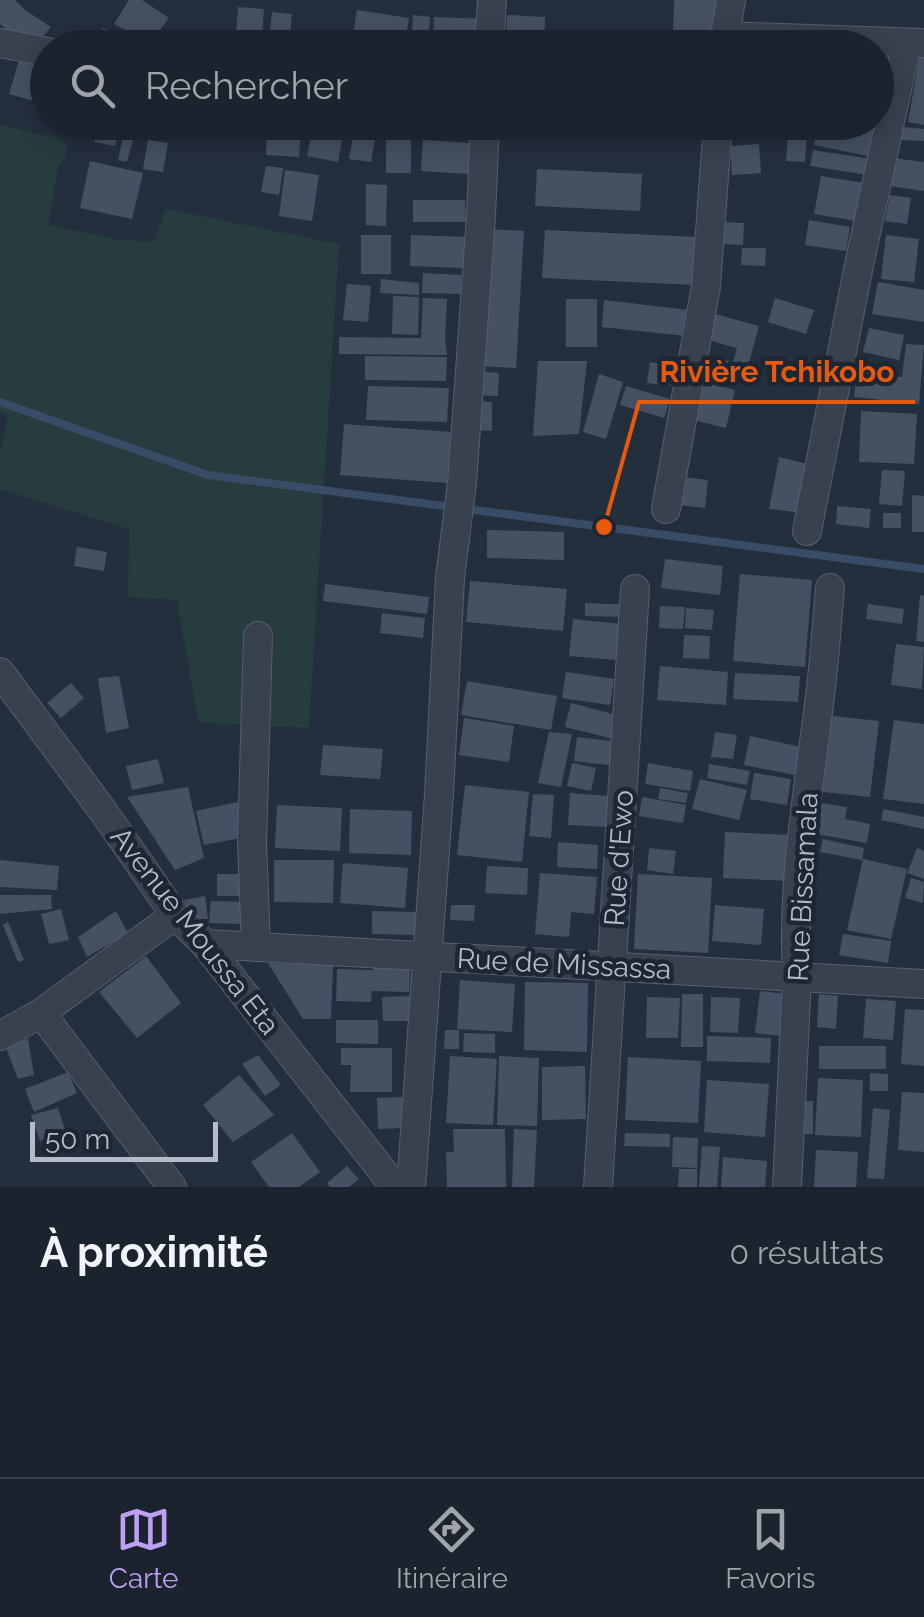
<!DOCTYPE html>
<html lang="fr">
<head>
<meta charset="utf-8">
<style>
	:root { --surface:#1b232e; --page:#282f3a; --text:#f1f3f6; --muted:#a0a4aa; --line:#39404a; --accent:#bca0f2 }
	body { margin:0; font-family:Raleway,sans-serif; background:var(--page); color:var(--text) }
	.scale { position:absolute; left:30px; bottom:25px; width:188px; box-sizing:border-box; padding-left:10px; border:5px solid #b4bcc9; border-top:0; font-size:28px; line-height:35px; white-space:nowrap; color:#b4bcc9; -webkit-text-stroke:8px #1d2633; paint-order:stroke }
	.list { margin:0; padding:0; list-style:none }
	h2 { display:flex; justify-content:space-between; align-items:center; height:130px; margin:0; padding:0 40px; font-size:42px }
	h2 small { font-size:32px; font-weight:400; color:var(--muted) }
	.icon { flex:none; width:55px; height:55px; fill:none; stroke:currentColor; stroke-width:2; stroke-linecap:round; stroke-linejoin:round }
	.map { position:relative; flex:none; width:924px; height:1187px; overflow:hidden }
	.search { position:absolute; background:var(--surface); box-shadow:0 5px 25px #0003; left:30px; right:30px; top:30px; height:110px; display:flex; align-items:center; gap:25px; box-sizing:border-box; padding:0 35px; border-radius:55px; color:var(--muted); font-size:38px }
	.sheet { height:290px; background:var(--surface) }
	nav { display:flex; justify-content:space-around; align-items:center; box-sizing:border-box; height:140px; border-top:2px solid var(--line); background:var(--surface); font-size:28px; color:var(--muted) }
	nav a { display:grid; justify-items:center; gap:5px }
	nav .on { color:var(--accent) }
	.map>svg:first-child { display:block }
	.green { fill:#263c3f }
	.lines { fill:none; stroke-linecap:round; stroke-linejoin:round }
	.stream { stroke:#394c67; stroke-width:8 }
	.building { fill:#455162 }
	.street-casing { stroke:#565f6c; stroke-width:30 }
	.street { stroke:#38414e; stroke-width:28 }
	.labels { text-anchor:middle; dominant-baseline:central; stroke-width:9; stroke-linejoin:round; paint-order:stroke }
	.street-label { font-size:28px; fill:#b4bcc9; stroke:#1d2633 }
	.leader { fill:none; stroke:#e8590c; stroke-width:4 }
	.callout-dot { fill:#e8590c; stroke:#1d2633; stroke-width:4 }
	.callout-label { font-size:30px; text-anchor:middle; font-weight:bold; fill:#e8590c; stroke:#1d2633; stroke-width:9; stroke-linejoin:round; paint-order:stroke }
</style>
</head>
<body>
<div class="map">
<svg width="924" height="1187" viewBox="0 0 924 1187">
	<rect width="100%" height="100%" fill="#242f3e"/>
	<!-- green -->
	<polygon class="green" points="0,125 63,139 63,143 66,145 65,158 58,167 48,225 114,239 154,242 166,209 339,244 309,728 198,722 177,600 128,597 129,529 0,489 0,451 8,416 0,412"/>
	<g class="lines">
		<!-- stream -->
		<polyline class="stream" points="0,402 208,475 924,569"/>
	</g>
	<!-- building -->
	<g class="building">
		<polygon points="0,0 15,0 25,10 51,27 37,43 13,35 0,24"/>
		<polygon points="129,0 142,0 169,18 150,43 114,24"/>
		<polygon points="674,0 722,0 721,34 673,33"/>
		<polygon points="238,7 264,9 261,48 235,48"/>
		<polygon points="357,10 409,18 405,43 386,39 384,48 351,48"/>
		<polygon points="272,12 292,14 289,48 268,48"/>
		<polygon points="413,15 430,17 428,48 411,48"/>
		<polygon points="507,15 545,17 544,48 505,48"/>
		<polygon points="434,17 484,19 483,48 433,48"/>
		<polygon points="103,28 121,35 115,48 96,46"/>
		<polygon points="187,34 211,36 210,48 186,48"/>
		<polygon points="22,50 48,58 48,105 9,94"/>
		<polygon points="920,53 924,54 924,125 908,122"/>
		<polygon points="876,57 888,58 883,118 876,117"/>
		<polygon points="98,122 120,122 115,146 94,142"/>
		<polygon points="126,122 138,122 127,162 118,160"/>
		<polygon points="179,122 205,122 204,138 178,136"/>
		<polygon points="314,122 345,122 338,162 307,156"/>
		<polygon points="356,122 378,122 371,162 349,159"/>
		<polygon points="729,122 768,122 766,136 728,132"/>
		<polygon points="789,122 808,122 805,162 786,161"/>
		<polygon points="819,122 836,122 883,132 878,158 814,145"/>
		<polygon points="902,127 924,129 924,141 901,140"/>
		<polygon points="267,128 301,130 299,157 266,155"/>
		<rect x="386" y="133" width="25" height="40"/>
		<polygon points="148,140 168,143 163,172 143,169"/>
		<polygon points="423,140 472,143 470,174 421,171"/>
		<polygon points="759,144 761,173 732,175 730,146"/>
		<polygon points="813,150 871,159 868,175 810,166"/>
		<polygon points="894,158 924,162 924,191 890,186"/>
		<polygon points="90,161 143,173 132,219 80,208"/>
		<polygon points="266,166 283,168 279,195 261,192"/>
		<polygon points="537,169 642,174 640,211 535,206"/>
		<polygon points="285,170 319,175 312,221 279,216"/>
		<polygon points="821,176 864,183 857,221 814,214"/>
		<polygon points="366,184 387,185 386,226 366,225"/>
		<polygon points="890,195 911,198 907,224 885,221"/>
		<polygon points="413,200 465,200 466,222 413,222"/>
		<polygon points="809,220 850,227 846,251 805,245"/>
		<polygon points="723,222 744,223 743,245 722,244"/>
		<polygon points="488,229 524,231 516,368 480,366"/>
		<polygon points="545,230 698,237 695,285 542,278"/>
		<rect x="361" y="235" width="30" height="39"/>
		<polygon points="411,235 466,237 465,268 410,266"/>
		<polygon points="886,235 919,239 914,282 881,279"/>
		<polygon points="742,248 766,248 765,266 741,265"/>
		<polygon points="423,273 461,275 461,294 422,293"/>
		<polygon points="381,279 419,283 419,295 380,293"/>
		<polygon points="878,282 924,290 924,322 872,314"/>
		<polygon points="347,284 371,286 368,322 343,320"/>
		<polygon points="393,296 419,297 418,335 392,334"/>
		<polygon points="423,298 447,299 445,339 447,355 339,354 339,337 421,338"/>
		<polygon points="775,298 814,310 806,334 768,322"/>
		<rect x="566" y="299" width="31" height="48"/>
		<polygon points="604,300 689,310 686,336 602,327"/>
		<polygon points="704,311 759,326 747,370 732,366 737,348 697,337"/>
		<polygon points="869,328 904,335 899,360 863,352"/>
		<polygon points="906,344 924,345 919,404 854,397 857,372 902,377"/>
		<polygon points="700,354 729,361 725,379 695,372"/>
		<polygon points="365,356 447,357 446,381 365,380"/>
		<polygon points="538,361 587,361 579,434 533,436"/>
		<polygon points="650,362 674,366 671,386 647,383"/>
		<polygon points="475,371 499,373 498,396 474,395"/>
		<polygon points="599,374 623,382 606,439 583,432"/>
		<polygon points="694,380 735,390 726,428 685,418"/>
		<polygon points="368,386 449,388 447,422 366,420"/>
		<polygon points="626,386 670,399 664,418 620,405"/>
		<polygon points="475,401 492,402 492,431 474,430"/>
		<polygon points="861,411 917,414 914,464 859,462"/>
		<polygon points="344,424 451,432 447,483 340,475"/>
		<polygon points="779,457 816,466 803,513 769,509"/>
		<polygon points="882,470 905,471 902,506 879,504"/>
		<polygon points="673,476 708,480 705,508 670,504"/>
		<polygon points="912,495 924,496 924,532 912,532"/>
		<polygon points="837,506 871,509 869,528 836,524"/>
		<rect x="883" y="513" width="18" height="15"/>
		<polygon points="487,530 564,532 564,560 487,558"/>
		<polygon points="77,547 107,552 104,571 74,566"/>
		<polygon points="665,559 723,566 720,595 661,588"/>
		<polygon points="740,574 812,580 805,667 733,661"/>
		<polygon points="470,581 567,589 563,631 466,622"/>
		<polygon points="325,584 429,597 427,614 323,601"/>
		<polygon points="920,595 924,596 924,642 916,641"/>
		<polygon points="585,603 632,605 632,617 585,616"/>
		<polygon points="868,604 904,609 902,624 866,619"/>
		<polygon points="660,606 685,607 683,629 659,628"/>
		<polygon points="686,608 714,610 712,630 685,628"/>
		<polygon points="382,613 425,618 423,638 380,633"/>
		<polygon points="573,619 631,625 628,661 569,656"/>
		<polygon points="684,635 710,636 709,659 683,658"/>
		<polygon points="896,644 924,647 922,689 891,685"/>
		<polygon points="660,666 728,672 726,705 657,700"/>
		<polygon points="566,672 614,679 610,705 562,698"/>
		<polygon points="735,673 800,676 798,702 733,699"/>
		<polygon points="119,676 129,728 106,733 98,678"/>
		<polygon points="467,681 557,696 551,730 461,715"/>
		<polygon points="71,683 84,698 61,718 47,703"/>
		<polygon points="571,703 624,717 618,740 565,727"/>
		<polygon points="824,715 879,721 870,797 814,791"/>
		<polygon points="464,718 514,726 509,762 459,755"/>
		<polygon points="894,720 924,724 924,804 883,799"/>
		<polygon points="549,732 572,734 561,787 538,783"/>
		<polygon points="715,732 737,735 733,759 711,757"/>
		<polygon points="750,736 806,748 800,776 744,765"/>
		<polygon points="577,737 620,742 617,766 574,761"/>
		<polygon points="323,745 383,749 380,779 320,775"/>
		<polygon points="158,759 164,783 132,790 126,766"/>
		<polygon points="572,763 596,768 591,791 567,786"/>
		<polygon points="648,763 693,771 690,791 645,784"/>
		<polygon points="709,764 750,771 747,785 707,778"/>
		<polygon points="754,773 791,779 787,805 750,799"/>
		<polygon points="700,779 747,790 739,820 692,809"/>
		<polygon points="465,785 529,792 522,862 457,855"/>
		<polygon points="188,787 204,858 175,870 127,797"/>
		<polygon points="660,788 688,793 686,803 658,799"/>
		<polygon points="570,793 609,796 607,827 568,825"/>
		<polygon points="533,794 554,795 551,838 529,836"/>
		<polygon points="642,797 686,805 683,823 639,816"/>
		<polygon points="238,802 246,837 204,845 196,811"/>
		<polygon points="821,803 847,807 845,819 870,824 867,843 816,834"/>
		<polygon points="277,805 342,808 340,851 275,848"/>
		<polygon points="350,809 412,811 411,855 349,853"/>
		<polygon points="883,809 924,817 924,829 881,820"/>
		<polygon points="725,832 791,835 789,881 723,878"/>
		<polygon points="823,839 864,848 862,860 820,852"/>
		<polygon points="558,842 598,845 597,869 557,867"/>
		<polygon points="649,848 676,851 673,874 647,870"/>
		<polygon points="917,848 924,851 924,879 907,873"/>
		<polygon points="863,859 907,869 891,939 847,930"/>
		<polygon points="0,860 59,866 57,890 0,887"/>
		<polygon points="274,860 334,860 333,903 274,902"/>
		<polygon points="343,863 408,868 405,908 340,903"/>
		<polygon points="487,866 528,868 527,895 485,893"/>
		<polygon points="540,873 597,877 594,914 571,912 569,937 535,934"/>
		<polygon points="217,874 244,874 245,896 217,896"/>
		<polygon points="638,874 712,878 708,953 634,949"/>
		<polygon points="911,878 924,882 923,903 905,898"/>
		<polygon points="0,895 51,895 52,909 0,914"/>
		<polygon points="205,896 208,919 193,919 184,900"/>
		<polygon points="211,901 247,902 245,924 209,923"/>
		<polygon points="451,905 475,905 474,921 450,920"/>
		<polygon points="715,905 764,909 761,945 712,941"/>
		<polygon points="61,909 69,940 49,944 41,914"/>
		<polygon points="116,911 128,933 87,957 78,937"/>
		<polygon points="372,911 416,912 415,935 372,934"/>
		<polygon points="8,922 24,960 18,962 3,925"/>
		<polygon points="843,934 891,941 888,963 839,955"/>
		<polygon points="146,956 181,1003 137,1038 99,992"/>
		<polygon points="268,963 333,965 331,1019 303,1019"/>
		<polygon points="373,965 410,966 409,992 372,991 371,1002 336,1001 337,969 373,970"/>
		<polygon points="460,980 515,984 512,1032 457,1029"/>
		<polygon points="525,982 588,983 587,1052 524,1050"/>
		<polygon points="760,991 787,994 782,1036 755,1033"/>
		<polygon points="682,994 703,994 703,1047 681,1047"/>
		<polygon points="819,994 838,996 836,1029 817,1027"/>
		<polygon points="413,996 413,1021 383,1021 382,997"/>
		<polygon points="647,997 680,998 678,1038 646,1038"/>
		<polygon points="711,997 740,998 738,1033 710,1032"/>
		<polygon points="866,999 896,1001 893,1040 863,1038"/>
		<polygon points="905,1009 924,1010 924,1066 901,1064"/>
		<polygon points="336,1020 378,1020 378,1044 336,1043"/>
		<polygon points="445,1030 459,1030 459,1049 444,1049"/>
		<polygon points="464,1033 495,1034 495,1053 463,1052"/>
		<polygon points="707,1036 771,1038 770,1063 707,1061"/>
		<polygon points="28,1038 34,1075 18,1079 6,1048"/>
		<rect x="819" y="1046" width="67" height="23"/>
		<polygon points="341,1048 392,1048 392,1092 350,1092 351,1065 341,1065"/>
		<polygon points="258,1055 281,1085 265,1096 242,1064"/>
		<polygon points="450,1056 497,1059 493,1125 446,1123"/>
		<polygon points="499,1056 539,1058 537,1126 497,1125"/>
		<polygon points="628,1057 701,1061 698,1123 625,1120"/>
		<polygon points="585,1066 586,1119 542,1120 542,1067"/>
		<polygon points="68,1072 77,1093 34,1112 25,1089"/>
		<polygon points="870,1073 888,1074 888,1091 870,1091"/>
		<polygon points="239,1075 274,1115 233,1142 203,1105"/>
		<polygon points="818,1078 863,1080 861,1137 815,1135"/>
		<polygon points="707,1080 769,1084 765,1137 704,1132"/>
		<polygon points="902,1092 924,1093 924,1152 898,1150"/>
		<polygon points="402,1097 403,1128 378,1129 377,1098"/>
		<rect x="801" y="1101" width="12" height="33"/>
		<polygon points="58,1108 66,1133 40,1141 31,1115"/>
		<polygon points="873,1108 890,1110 884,1179 867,1178"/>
		<polygon points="453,1129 505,1129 506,1187 447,1187 446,1152 454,1152"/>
		<polygon points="514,1129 537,1130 534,1187 512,1187"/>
		<polygon points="292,1133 320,1172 299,1187 269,1187 251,1162"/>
		<polygon points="625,1133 670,1134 670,1147 624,1146"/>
		<polygon points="673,1137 698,1138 697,1168 672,1167"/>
		<polygon points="702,1146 720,1147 717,1187 699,1187"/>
		<polygon points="816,1150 858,1152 856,1187 814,1187"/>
		<polygon points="723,1157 767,1161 765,1187 721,1187"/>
		<polygon points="347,1166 359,1179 349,1187 330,1187 327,1183"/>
		<polygon points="679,1169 697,1169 697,1187 678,1187"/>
	</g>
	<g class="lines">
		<!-- street casing -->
		<g class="street-casing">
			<g id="street">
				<polyline points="724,36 922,43"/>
				<polyline points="0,43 48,52"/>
				<polyline points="489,48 492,0"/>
				<polyline points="723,48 731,0"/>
				<polyline points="666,509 706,286 718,122"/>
				<polyline points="807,531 859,265 907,43"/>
				<polyline points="0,672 103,811 175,915 205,944 395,1187"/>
				<polyline points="205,944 924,984"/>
				<polyline points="256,947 252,842 258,636"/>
				<polyline points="41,1013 172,1187"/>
				<polyline points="0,1036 41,1013 175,915"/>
				<polyline points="411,1187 439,794 450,578 462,483 481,216 485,122"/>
				<polyline points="598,1187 635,589"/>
				<path d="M787,1187L797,977C791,880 810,784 821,687C825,654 827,621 830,588"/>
			</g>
		</g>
		<!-- street -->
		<use href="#street" class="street"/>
	</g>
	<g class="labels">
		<!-- street labels -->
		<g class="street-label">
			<text transform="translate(619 858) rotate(-86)">Rue d'Ewo</text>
			<text transform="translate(803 887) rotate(-87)">Rue Bissamala</text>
			<text transform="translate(195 931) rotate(52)">Avenue Moussa Eta</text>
			<text transform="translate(564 964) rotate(3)">Rue de Missassa</text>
		</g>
	</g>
	<!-- callouts -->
	<path class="leader" d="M604 527L639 402H915"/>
	<circle class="callout-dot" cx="604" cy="527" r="10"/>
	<g class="callout-label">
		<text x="777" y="382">Rivière Tchikobo</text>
	</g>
</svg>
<div class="scale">50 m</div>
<div class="search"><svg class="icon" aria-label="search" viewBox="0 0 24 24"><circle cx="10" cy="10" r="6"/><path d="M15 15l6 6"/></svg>Rechercher</div>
</div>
<section class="sheet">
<h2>À proximité<small>0 résultats</small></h2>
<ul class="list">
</ul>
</section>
<nav>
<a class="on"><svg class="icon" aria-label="map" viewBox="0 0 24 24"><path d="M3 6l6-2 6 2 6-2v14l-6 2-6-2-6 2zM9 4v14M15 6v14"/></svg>Carte</a>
<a><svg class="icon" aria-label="directions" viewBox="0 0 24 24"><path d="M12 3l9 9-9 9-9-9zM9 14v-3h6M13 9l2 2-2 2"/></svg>Itinéraire</a>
<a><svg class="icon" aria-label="saved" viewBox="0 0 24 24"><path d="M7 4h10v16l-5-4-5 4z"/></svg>Favoris</a>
</nav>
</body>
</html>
